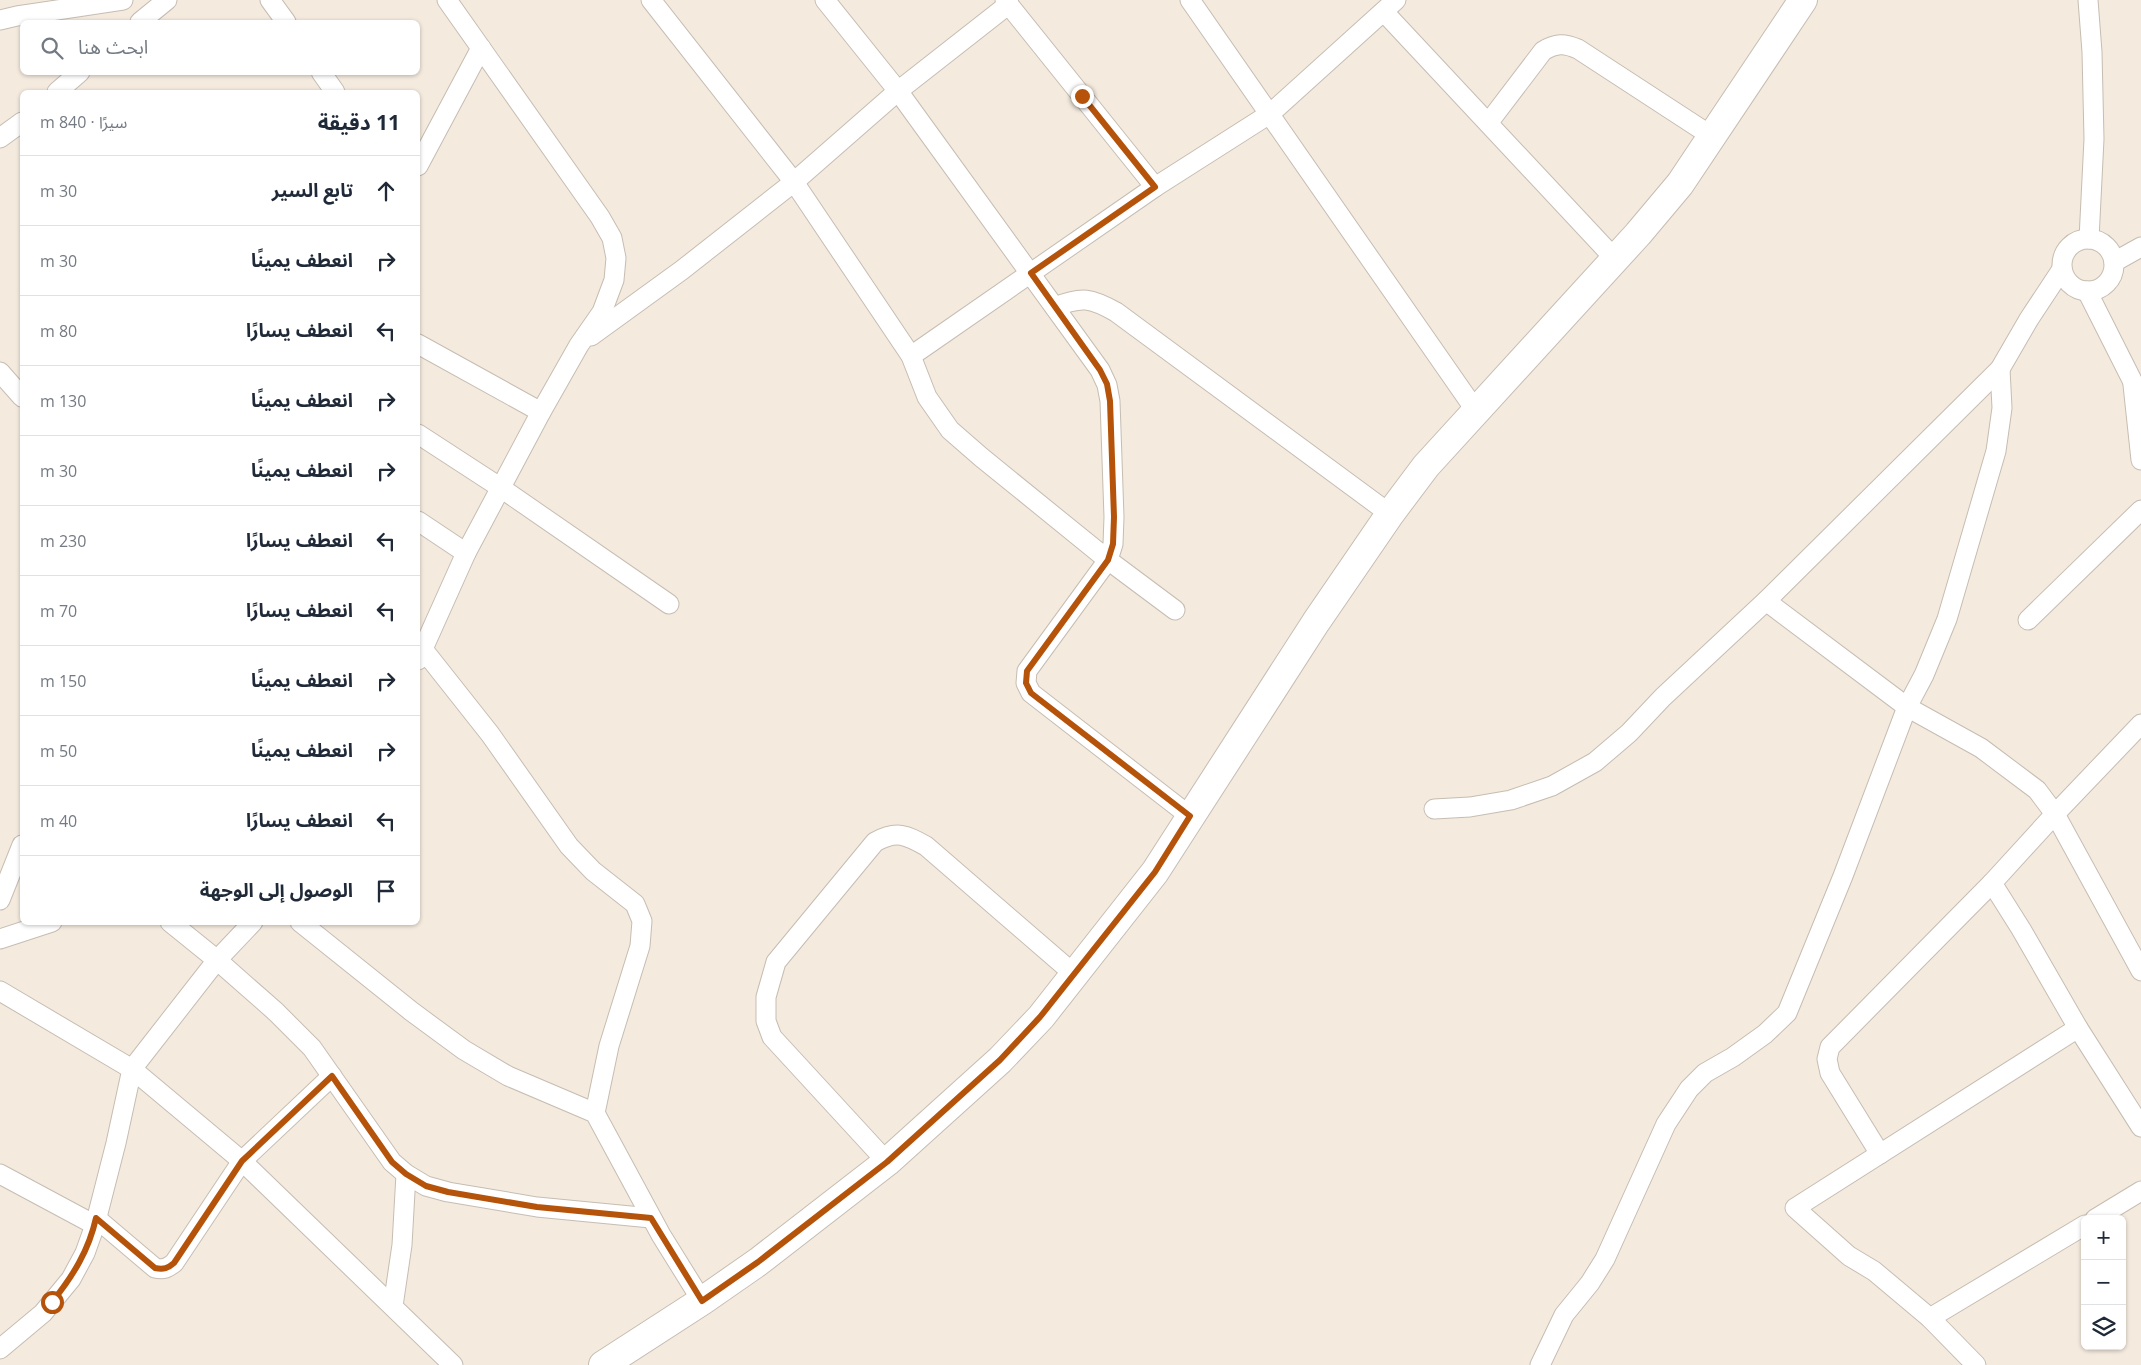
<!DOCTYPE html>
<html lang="ar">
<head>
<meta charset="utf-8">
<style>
	:root { --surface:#fff; --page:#f6f6f7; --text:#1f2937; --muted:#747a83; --line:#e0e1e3 }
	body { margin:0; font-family:"Open Sans","Noto Sans Arabic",sans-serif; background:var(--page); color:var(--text); direction:rtl }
	.controls { position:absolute; right:15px; bottom:15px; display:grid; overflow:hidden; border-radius:8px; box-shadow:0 1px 4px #0004 }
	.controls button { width:45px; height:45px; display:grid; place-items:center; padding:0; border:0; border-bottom:1px solid var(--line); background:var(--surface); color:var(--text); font:25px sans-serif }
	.stop { position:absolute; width:15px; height:15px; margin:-11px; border:4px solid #b45309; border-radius:50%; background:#fff }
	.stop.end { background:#b45309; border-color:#fff; box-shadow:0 1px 5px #0008 }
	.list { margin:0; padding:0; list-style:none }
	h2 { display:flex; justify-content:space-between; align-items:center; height:65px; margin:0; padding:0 20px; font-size:21px }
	h2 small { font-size:16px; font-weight:400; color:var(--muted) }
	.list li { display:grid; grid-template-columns:32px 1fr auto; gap:15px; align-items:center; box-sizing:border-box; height:70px; padding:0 20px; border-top:1px solid var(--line) }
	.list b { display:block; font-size:19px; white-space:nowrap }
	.list em { font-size:16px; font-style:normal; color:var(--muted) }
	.icon { flex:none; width:28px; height:28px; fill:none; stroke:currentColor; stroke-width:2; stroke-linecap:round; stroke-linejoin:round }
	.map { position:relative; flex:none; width:2141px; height:1365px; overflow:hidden; direction:ltr }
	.search { position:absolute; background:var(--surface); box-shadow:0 1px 4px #0004; left:20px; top:20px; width:400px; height:55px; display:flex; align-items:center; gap:12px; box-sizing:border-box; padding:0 18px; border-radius:8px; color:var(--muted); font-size:19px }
	.panel { position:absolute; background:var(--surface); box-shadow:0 1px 4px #0004; left:20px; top:90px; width:400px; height:835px; border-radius:8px; direction:rtl }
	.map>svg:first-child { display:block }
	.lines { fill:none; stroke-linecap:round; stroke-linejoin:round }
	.street-casing { stroke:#c6bdb2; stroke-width:21 }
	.secondary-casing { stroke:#c6bdb2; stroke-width:30 }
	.street { stroke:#fff; stroke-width:19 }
	.secondary { stroke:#fff; stroke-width:28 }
	.route { stroke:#b45309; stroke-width:6 }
</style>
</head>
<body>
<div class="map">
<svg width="2141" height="1365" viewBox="0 0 2141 1365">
	<rect width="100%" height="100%" fill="#f4eade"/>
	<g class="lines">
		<!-- street casing -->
		<g class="street-casing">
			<g id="street">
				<polyline points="270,0 286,22"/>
				<polyline points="651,0 794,182 911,356 927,397 950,430 981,457 1108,560 1175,610"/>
				<polyline points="825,0 898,91 1100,370 1107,385 1110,401 1114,517 1113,544 1108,560 1027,671 1026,683 1031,693 1191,817"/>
				<polyline points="1005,0 1155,187"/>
				<polyline points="1190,0 1476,411"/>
				<polyline points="2088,0 2092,52 2094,139 2089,239"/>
				<polyline points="1384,12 1615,259"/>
				<polyline points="0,20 17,16 123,0"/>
				<polyline points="140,22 167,0"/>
				<polyline points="321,72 335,92"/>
				<polyline points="57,92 80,72"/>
				<path d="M1489,122L1543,51C1556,43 1564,43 1578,49L1713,137"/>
				<polyline points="0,138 22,122"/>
				<polyline points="418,166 481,48"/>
				<circle cx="2088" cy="265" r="26"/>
				<polyline points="2114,262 2141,247"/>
				<polyline points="2087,291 2141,398"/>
				<path d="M1055,307C1082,296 1091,298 1116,312L1390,514"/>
				<polyline points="591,336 682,270 794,182 898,91 1009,4"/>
				<polyline points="418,344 541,412"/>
				<polyline points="911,356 1155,187 1271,113 1396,0"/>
				<polyline points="0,372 22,397"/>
				<polyline points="2133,385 2141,460"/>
				<polyline points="418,434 501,488 669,604"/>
				<polyline points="418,521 466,553"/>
				<polyline points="1766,601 1907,707 1981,748 2037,790 2055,814 2141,971"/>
				<polyline points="2028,620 2141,510"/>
				<polyline points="418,645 422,648 490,734 569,846 593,871 635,904 642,921 640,946 609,1046 595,1113"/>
				<polyline points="418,660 466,553 541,412 579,345 602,312 614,280 616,258 612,238 600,217 447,0"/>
				<polyline points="2141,724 2055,814 1992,883 2021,929 2078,1028 2141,1127"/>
				<polyline points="1434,809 1470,807 1511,800 1552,786 1595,762 1629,733 1663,697 1766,601 2000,369 2029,319 2062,269"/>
				<polyline points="0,900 22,845"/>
				<polyline points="170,922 217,960 276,1012 312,1048 392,1162 406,1174 426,1186 448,1192 537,1207 651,1218"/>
				<polyline points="300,922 411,1011 464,1050 508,1076 595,1113 661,1235 702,1301"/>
				<polyline points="0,939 52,922"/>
				<polyline points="0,991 132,1069 242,1161 453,1365"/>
				<polyline points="1880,1154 1830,1073 1827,1059 1830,1047 1992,883"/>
				<path d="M887,1162L772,1037L766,1021V997L776,962L875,842C897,830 906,835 926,846L1074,974"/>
				<polyline points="0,1174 95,1225"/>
				<path d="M96,1218L155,1268C164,1270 167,1268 174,1263L242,1161L332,1076"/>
				<polyline points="2095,1219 2141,1191"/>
				<polyline points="393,1306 402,1245 406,1174"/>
				<polyline points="1930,1318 2085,1225"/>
				<polyline points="0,1349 43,1313 71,1279 85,1253 95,1225 116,1143 132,1069 217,960 253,922"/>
				<polyline points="1540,1365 1564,1315 1590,1283 1605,1259 1666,1124 1689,1089 1705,1073 1733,1057 1765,1034 1787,1013 1843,876 1907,707 1924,675 1947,619 1996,451 2002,408 2000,369"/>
				<polyline points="1976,1365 1930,1318 1874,1271 1849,1256 1795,1208 2078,1028"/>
			</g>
		</g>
		<!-- secondary casing -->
		<g class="secondary-casing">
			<polyline id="secondary" points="603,1365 702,1301 758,1262 887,1162 1000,1060 1041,1017 1155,872 1316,622 1390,514 1426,466 1638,234 1680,184 1803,0"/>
		</g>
		<!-- street -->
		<use href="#street" class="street"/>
		<!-- secondary -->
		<use href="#secondary" class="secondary"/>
	</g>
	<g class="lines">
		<!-- route -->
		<path class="route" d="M52,1302C73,1276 89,1250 96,1218L155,1268C164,1270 168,1268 174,1263L242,1161L332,1076L392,1162L406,1174L426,1186L448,1192L537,1207L651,1218L702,1301L758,1262L887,1162L1000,1060L1040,1017L1155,872L1190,816L1031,693L1026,683L1027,671L1108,560L1113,544L1114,517L1110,401L1107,384L1100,370L1031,273L1155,187L1082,96"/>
	</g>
</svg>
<div class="controls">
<button>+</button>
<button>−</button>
<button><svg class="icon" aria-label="layers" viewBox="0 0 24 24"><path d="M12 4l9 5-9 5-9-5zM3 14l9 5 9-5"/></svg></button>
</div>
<div class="stop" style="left:52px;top:1302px"></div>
<div class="stop end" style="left:1082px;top:96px"></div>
<div class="search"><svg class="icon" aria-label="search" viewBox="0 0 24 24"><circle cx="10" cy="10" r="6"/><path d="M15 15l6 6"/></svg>ابحث هنا</div>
<section class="panel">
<h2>11 دقيقة<small>سيرًا · 840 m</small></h2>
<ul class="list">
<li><svg class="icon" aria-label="ahead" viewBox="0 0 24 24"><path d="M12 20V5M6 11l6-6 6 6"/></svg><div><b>تابع السير</b></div><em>30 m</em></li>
<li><svg class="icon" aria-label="right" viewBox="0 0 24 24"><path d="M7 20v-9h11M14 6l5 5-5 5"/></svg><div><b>انعطف يمينًا</b></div><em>30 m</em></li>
<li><svg class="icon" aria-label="left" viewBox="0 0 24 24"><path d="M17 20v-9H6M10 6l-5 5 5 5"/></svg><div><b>انعطف يسارًا</b></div><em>80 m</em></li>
<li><svg class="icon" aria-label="right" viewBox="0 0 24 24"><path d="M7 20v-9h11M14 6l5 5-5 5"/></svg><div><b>انعطف يمينًا</b></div><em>130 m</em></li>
<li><svg class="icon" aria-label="right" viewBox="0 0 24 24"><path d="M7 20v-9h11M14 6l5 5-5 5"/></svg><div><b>انعطف يمينًا</b></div><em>30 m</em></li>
<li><svg class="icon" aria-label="left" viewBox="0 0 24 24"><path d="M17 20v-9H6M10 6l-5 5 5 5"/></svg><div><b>انعطف يسارًا</b></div><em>230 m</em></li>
<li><svg class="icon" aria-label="left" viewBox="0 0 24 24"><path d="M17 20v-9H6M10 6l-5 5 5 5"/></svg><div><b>انعطف يسارًا</b></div><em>70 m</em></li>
<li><svg class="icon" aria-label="right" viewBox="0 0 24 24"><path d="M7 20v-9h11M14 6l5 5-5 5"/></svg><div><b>انعطف يمينًا</b></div><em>150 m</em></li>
<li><svg class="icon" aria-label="right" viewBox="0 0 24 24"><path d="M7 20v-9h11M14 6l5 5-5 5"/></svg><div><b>انعطف يمينًا</b></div><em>50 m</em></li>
<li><svg class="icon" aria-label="left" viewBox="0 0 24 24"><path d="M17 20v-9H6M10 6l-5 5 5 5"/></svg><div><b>انعطف يسارًا</b></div><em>40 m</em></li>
<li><svg class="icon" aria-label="arrive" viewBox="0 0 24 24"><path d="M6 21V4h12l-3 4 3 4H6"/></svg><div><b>الوصول إلى الوجهة</b></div></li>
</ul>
</section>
</div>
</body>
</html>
